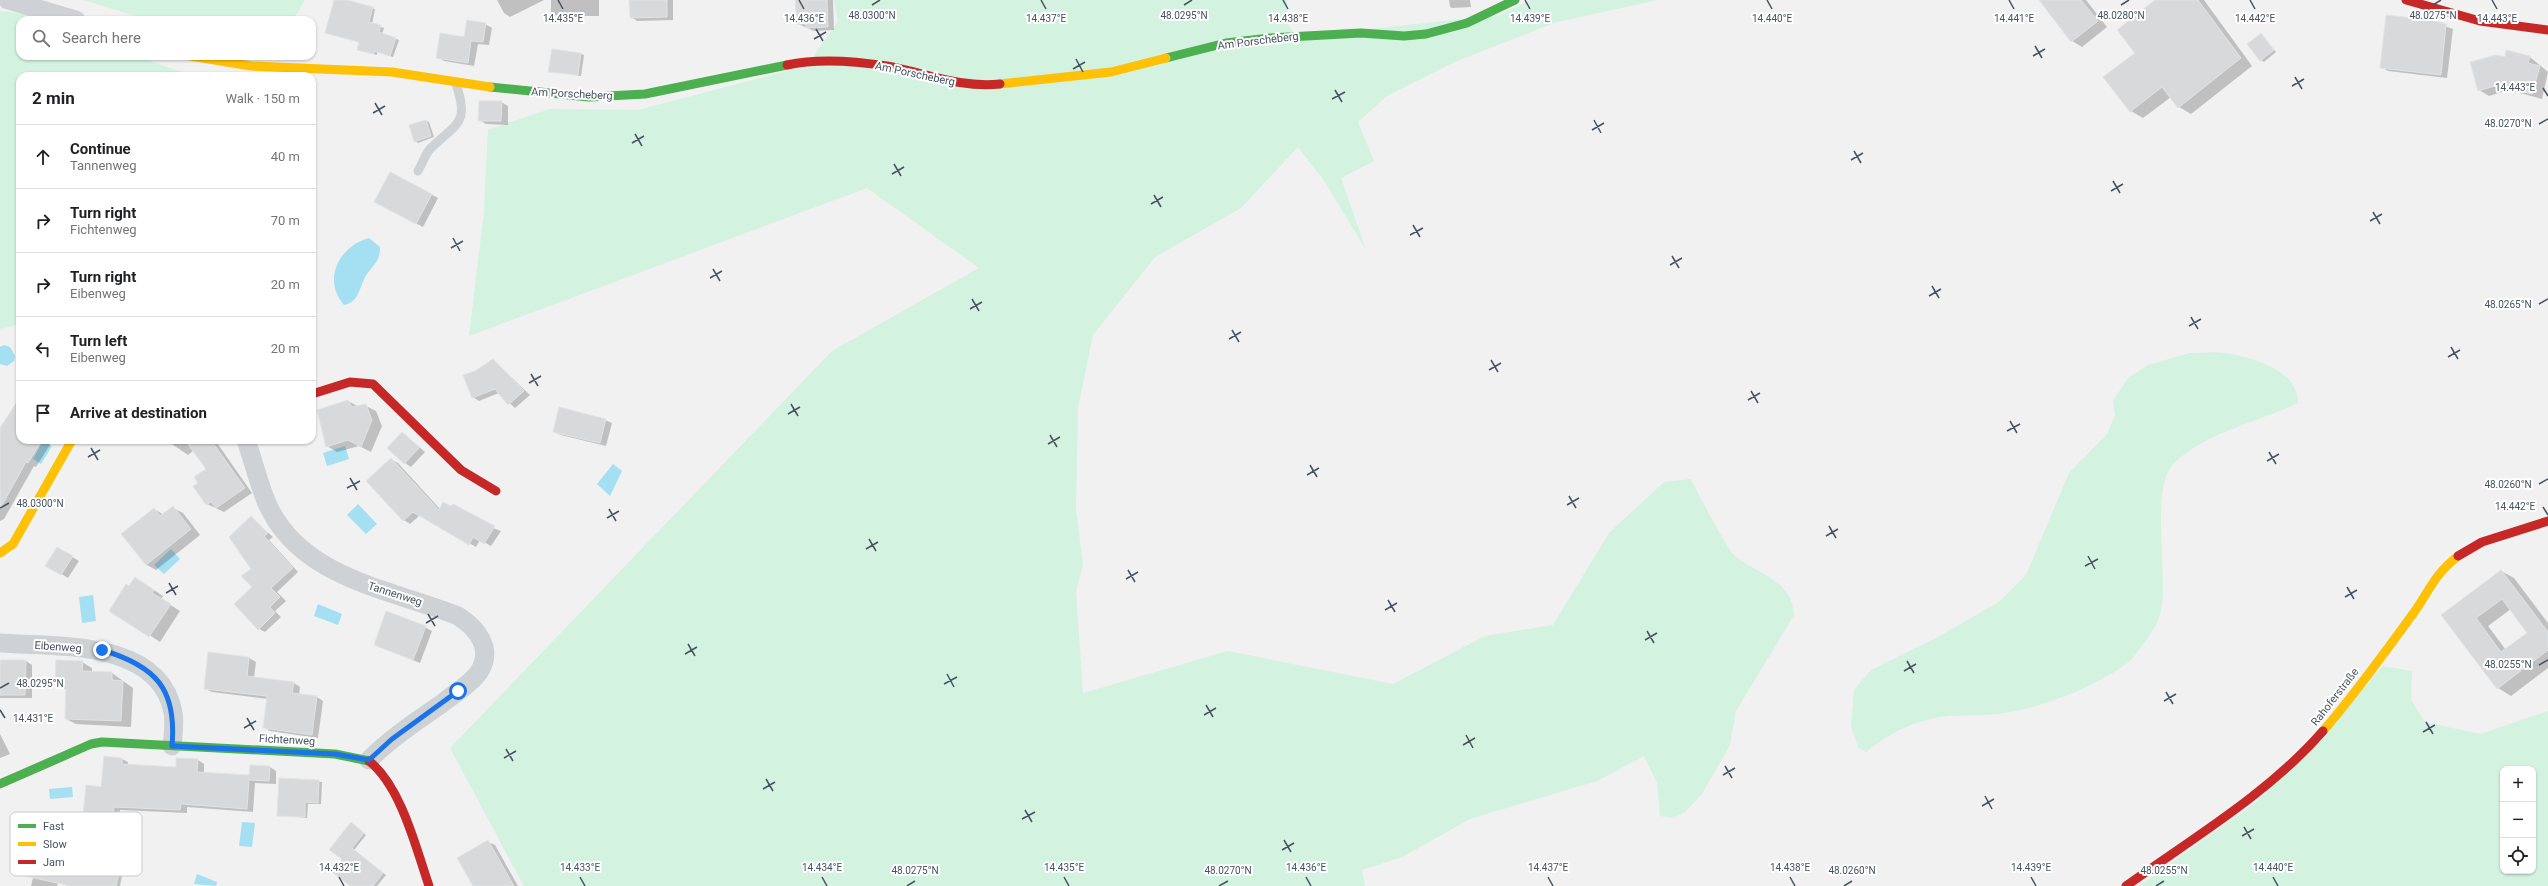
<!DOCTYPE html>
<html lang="en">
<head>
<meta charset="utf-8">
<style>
	:root { --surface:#fff; --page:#f6f6f6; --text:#202124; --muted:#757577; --line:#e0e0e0 }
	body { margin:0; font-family:Roboto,sans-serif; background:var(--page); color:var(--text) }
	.controls { position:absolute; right:12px; bottom:12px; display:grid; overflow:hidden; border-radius:8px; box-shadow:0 1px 3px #0004 }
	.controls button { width:36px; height:36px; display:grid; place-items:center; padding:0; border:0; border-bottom:1px solid var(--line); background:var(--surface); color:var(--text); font:20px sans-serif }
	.stop { position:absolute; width:12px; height:12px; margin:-9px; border:3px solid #1a73e8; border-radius:50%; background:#fff }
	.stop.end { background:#1a73e8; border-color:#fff; box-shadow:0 1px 4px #0008 }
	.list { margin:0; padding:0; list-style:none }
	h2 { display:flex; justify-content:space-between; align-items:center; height:52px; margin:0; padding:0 16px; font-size:17px }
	h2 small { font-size:13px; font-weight:400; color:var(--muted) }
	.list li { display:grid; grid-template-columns:26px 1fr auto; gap:12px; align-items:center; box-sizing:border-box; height:64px; padding:0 16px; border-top:1px solid var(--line) }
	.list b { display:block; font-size:15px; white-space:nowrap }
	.list p { margin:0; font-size:13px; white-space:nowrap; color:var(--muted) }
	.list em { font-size:13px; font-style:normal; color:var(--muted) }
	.icon { flex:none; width:22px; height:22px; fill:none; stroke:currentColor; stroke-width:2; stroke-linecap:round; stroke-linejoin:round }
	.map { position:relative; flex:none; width:2548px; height:886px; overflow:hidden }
	.search { position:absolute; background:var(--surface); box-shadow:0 1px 3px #0004; left:16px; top:16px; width:300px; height:44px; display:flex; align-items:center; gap:10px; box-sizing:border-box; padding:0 14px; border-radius:12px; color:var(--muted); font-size:15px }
	.panel { position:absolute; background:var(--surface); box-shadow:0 1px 3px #0004; left:16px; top:72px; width:300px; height:372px; border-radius:12px }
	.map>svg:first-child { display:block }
	.green { fill:#d3f2e0; fill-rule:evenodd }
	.water { fill:#a5dff2 }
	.shadow { fill:#0003; fill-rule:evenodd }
	.building { fill:#d8d9db; stroke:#e2e3e4; fill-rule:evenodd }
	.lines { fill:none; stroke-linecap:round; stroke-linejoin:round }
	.lane { stroke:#ced2d5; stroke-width:9 }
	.street { stroke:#ced2d5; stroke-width:19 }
	.fast { stroke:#4caf50; stroke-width:9 }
	.slow { stroke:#ffc107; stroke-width:9 }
	.jam { stroke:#c62828; stroke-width:9 }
	.route { stroke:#1a73e8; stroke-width:5 }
	.ticks { fill:none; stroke:#46525f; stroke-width:1.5 }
	.labels { text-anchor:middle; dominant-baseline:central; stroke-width:4; stroke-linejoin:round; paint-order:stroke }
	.street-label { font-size:11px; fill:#46525f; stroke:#fff }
	.key { fill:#fff; stroke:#c8cbcf; stroke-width:1 }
	.key-label { font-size:11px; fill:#46525f }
	.ticks-label { font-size:10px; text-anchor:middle; fill:#46525f; stroke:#fff; stroke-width:4; stroke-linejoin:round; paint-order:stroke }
</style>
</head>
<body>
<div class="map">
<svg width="2548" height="886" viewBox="0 0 2548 886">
	<rect width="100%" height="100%" fill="#f1f1f1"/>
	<!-- green -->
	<g class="green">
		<polygon points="84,0 305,0 293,20 148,20"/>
		<path d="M834,0H1287L1288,25L1297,37L1499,15L1531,0H1658L1557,22L1457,61L1387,96L1358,122L1374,161L1341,178L1366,250L1325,182L1298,147L1241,208L1155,257L1093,335L1078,408L1076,508L1083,565L1076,591L1083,693L1228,651L1393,684L1485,636L1553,625L1609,533L1664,482L1691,479C1698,493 1726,548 1735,556C1758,575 1792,579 1794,615L1736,711L1730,745L1702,794L1685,812L1673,818L1660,816L1657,783L1644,756L1597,781L1470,819L1402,857L1362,870L1365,886H524L450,748L832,351L979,268L867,188L469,336L484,211L488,130L549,109L638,110L806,66L838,22Z"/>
		<polygon points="0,11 37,15 44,20 20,20 20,56 136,56 193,76 20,76 20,324 0,329"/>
		<polygon points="312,244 316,326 312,337"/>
		<path d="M2190,353C2204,353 2222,351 2236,355C2262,361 2298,373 2298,403C2258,422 2209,431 2175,462C2148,487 2170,576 2160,614C2157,626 2148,638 2141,647C2137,652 2133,658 2129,662C2096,686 2055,702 2016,711C1994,716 1971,715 1949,716C1917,719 1891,732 1866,752L1858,747L1851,726L1854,690L1871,670L1936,638L1999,602L2026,575L2069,473L2107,434L2115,415L2113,401L2128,378L2148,365Z"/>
		<path d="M2383,666L2412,671L2411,700L2425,722L2480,734L2548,711V886H2139L2256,802ZM2503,769H2533V871H2503Z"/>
	</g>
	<!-- water -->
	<g class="water">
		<path d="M369,238L380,247C380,261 375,263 367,274C359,286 360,302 344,305C322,280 339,246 369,238Z"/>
		<polygon points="4,345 10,347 15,356 14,361 7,366 0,364 0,347"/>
		<polygon points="43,441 52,446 41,464 33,459"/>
		<polygon points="345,446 349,459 327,466 323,453"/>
		<polygon points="613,464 622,471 610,496 597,484"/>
		<polygon points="358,504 377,524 366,534 347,515"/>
		<polygon points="171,549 180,559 164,574 154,565"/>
		<polygon points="93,595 96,621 82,623 79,597"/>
		<polygon points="318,604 342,614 338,625 314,616"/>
		<polygon points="72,787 73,797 50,799 49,789"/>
		<polygon points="242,822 255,823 252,847 239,846"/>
		<polygon points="197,874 217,882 216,886 194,884"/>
	</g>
	<!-- shadow -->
	<g class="shadow">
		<polygon points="335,0 375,9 372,24 384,28 382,34 399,40 393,57 377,52 377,55 361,51 360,42 326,33"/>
		<polygon points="497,0 544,0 510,17 504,13"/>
		<polygon points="551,0 599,0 599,16 557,16 551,12"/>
		<polygon points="630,0 673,0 673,20 637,21 631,17"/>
		<polygon points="796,0 833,0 834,30 814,31 798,24"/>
		<polygon points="1449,0 1470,0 1471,7 1452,8 1450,7"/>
		<polygon points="2040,0 2086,0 2107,27 2082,47 2072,41"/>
		<polygon points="2157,0 2204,0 2252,66 2191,114 2179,107 2171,97 2143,118 2131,111 2136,53"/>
		<polygon points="2431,21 2453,29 2447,78 2388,71 2381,67"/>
		<polygon points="485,24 492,28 489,45 478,44 474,66 444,61 437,57"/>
		<polygon points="2261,35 2276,52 2264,62 2261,60"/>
		<polygon points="581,54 584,55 581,76 549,71"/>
		<polygon points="2530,57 2548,72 2542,99 2509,90 2489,96 2479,90 2506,58"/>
		<polygon points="501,102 508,106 508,125 486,124 479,120"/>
		<polygon points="426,121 429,122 434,137 418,143 415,141"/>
		<polygon points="390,173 438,198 423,227 381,205"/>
		<polygon points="493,360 530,395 515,408 499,393 479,401 473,397 475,372"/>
		<polygon points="348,401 359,407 366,406 376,411 382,426 371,452 359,446 337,452 327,446"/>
		<polygon points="20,402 20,440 53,440 36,467 34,466 4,519 0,521 0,430"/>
		<polygon points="605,420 612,423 606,446 561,435 554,432"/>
		<polygon points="403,433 425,452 411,467 405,463"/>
		<polygon points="166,440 215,440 252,493 224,512 207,504 194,487 199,483 207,469 194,450 188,455"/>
		<polygon points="391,459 398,463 440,509 501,531 491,546 480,540 476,547 420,515 410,524 404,520"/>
		<polygon points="173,508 183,513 200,535 156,570 147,565 154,509 164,515"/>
		<polygon points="251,517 273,537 269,540 298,572 277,592 286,601 275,611 281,617 265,632 259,629 253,587"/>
		<polygon points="57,548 79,561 68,578 47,565"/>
		<path d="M2501,571L2514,578L2548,623V668L2511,696L2498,688L2442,615ZM2511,609L2529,633L2506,650L2488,626Z"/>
		<polygon points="145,584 163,596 161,599 180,611 160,642 111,610 130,587"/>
		<polygon points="425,627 432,631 420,663 375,645"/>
		<polygon points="209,654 249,658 256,662 254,678 294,683 300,687 299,695 317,697 323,701 318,738 270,731 264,727 268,699 212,692 205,689"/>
		<polygon points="0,661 26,661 32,665 32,698 0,698"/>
		<polygon points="82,662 92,668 92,672 112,673 133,688 131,727 76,724 66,719 67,690 56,684"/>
		<polygon points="0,734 10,754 0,758"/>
		<polygon points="122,759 128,762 128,766 177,768 198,760 204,764 204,773 250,776 251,766 270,767 276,771 276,784 255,783 253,812 187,807 187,813 120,810 119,821 90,818 84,814"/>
		<polygon points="280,779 322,782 321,804 308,804 307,818 278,815"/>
		<polygon points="354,825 366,835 354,850 386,875 377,886 352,886 343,859"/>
		<polygon points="488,842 495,845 518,886 474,886"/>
		<polygon points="58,847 61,851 124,866 120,886 69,886 58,883 57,886 31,886 33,878 12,872"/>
	</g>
	<!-- building -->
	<g class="building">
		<polygon points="334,0 347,0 373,7 369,22 381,25 379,32 396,38 390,56 374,51 374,54 357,50 359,42 325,33"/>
		<polygon points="629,0 667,0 667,17 630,18"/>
		<polygon points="795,0 827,0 828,27 806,28 806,24 797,24"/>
		<polygon points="2039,0 2081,0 2098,21 2071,42"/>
		<polygon points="2155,0 2198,0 2241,58 2178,108 2162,87 2130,112 2103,77 2135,53 2117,30"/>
		<polygon points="2386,15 2431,20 2446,24 2441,75 2380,68"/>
		<polygon points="467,20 486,23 483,42 471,41 468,63 436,58 440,33 464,37"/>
		<polygon points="2261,33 2274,50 2260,61 2247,44"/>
		<polygon points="552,49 581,53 578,75 548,72"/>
		<polygon points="2506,50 2530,56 2528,63 2540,66 2532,94 2498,85 2478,91 2470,62 2496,55 2505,57"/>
		<polygon points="479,101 502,101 501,121 478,121"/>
		<polygon points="426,120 431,136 414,142 409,125"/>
		<polygon points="390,172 432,194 416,224 374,202"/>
		<polygon points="493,359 524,391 508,405 495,389 472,398 463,375 475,371"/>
		<polygon points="20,397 20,440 42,440 28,463 26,462 0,509 0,428"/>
		<polygon points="348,400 352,407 366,404 372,420 361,447 348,440 326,447 317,410"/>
		<polygon points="559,407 606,419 600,443 553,432"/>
		<polygon points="402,432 419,448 404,464 387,448"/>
		<polygon points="185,440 211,440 245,488 216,508 211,502 206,505 193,486 198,483 194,477 206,469"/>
		<polygon points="391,458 439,510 443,502 451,506 453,504 495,526 484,544 473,537 469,545 413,512 403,521 366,481"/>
		<polygon points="173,506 191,529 146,565 121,534 154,508 160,516"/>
		<polygon points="251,516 268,533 264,536 293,568 271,588 280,597 270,607 275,613 258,630 234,604 252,587 241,576 251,569 229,537"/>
		<polygon points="57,547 73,556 61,575 45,566"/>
		<path d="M2501,570L2548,632V650L2497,689L2441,615ZM2502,599L2527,633L2501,652L2476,618Z"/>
		<polygon points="135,577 154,590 152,593 171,604 149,637 109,611 126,584 129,586"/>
		<polygon points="386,611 426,626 413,660 374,645"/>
		<polygon points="208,652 249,657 247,676 294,682 292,693 317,696 312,735 263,728 267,696 204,689"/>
		<polygon points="0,660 26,660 25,695 0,695"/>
		<polygon points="56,660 83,661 82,671 112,672 112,680 123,681 121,721 65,719 66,685 55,685"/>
		<polygon points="104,756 122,758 122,764 176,767 176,758 198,759 197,772 249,775 250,765 270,766 269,781 249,780 247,809 181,804 180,810 114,807 113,818 83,815 86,785 101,787"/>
		<polygon points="279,778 319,780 318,803 305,802 305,817 277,816"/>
		<polygon points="351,822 364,833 352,848 383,873 373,886 350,886 332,872 342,859 329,850"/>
		<polygon points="19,837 58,846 57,849 121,863 116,886 71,886 11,873"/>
		<polygon points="488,840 514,886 473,886 457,858"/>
	</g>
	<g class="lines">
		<!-- lane -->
		<path class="lane" d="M418,171C422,164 425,155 430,149C456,123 470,125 456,84"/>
		<!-- street -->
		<g class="street">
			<polyline points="8,0 76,20"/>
			<path d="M246,440C253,460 258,481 266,501C298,578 390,589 458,616C477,628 494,649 479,672C471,684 455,693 444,702C418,720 391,738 369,760"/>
			<path d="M0,643C56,647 159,639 173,712C175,723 173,735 172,746"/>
		</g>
		<!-- fast -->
		<g class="fast">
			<polyline points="1166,58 1226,43 1270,38 1361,33 1404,36 1426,34 1467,23 1515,0"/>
			<polyline points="490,87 589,97 645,94 787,65"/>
			<polyline points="0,784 91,744 102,742 335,754 369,761"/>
		</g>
		<!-- slow -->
		<g class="slow">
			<polyline points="190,56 251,66 392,72 490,87"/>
			<polyline points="1000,84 1111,72 1166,58"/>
			<polyline points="0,553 13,544 72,440"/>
			<path d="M2323,731C2356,693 2385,652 2415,611C2430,589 2435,574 2458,556"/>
		</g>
		<!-- jam -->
		<g class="jam">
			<polyline points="2406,0 2480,21 2548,30"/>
			<path d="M787,65C818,58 855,61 887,66C926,73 959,88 1000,84"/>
			<polyline points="312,394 350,382 373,384 461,470 496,491"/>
			<polyline points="2458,556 2482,542 2548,521"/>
			<path d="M369,761C401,786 416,848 429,886"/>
			<path d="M2126,886C2193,838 2269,793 2323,731"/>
		</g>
	</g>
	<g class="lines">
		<!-- route -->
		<path class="route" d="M102,650C156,666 177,689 172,746L335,754L369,760L392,739L458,691"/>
	</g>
	<!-- ticks -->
	<path class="ticks" d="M558,0L563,9M799,0L804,9M1041,0L1046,9M1283,0L1288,9M1525,0L1530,9M1767,0L1772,9M2009,0L2014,9M2250,0L2255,9M2492,0L2497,9M872,5L880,0M1184,5L1192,0M2121,5L2129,0M2433,5L2441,0M816,29L823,41M814,39L826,32M2035,46L2042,58M2033,56L2045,49M1076,59L1083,72M1073,69L1085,62M2295,77L2302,89M2292,86L2304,79M2543,88L2548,96M1335,90L1342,102M1332,99L1345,92M375,103L382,115M373,113L385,106M1594,120L1601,133M2539,124L2548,119M1592,130L1604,123M635,134L642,146M632,143L644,136M1854,151L1861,163M1851,160L1863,153M894,164L901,176M892,174L904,167M2113,181L2120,193M2111,191L2123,184M1154,195L1161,207M1151,204L1163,197M2373,212L2380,224M2370,221L2382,214M1413,225L1420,237M1410,235L1423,228M453,238L460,251M451,248L463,241M1672,256L1679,268M1670,265L1682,258M713,269L720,281M710,278L722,271M1932,286L1939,298M1929,296L1941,289M972,299L979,311M2539,304L2548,299M970,309L982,302M2191,317L2198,329M2189,326L2201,319M1232,330L1239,342M1229,339L1241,332M2451,347L2458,359M2448,357L2460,350M1491,360L1498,372M1489,370L1501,363M531,374L538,386M529,383L541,376M1751,391L1758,403M1748,400L1760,393M791,404L798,416M788,414L800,407M2010,421L2017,433M2007,431L2020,424M1050,435L1057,447M1048,444L1060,437M91,448L98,460M2269,452L2276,464M88,457L100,450M2267,461L2279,454M1310,465L1317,477M1307,475L1319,468M350,478L357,490M2539,484L2548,479M347,488L360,481M1569,496L1576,508M1567,505L1579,498M2543,507L2548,515M0,508L9,503M609,509L616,521M607,518L619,511M1829,526L1836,538M1826,536L1838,529M869,539L876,551M866,549L878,542M2088,556L2095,569M2085,566L2098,559M1128,570L1135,582M1126,579L1138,572M169,583L176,595M2347,587L2354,599M166,593L178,586M2345,597L2357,590M1388,600L1395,612M1385,610L1397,603M428,614L435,626M426,623L438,616M1647,631L1654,643M1645,640L1657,633M688,644L695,656M685,654L697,647M1907,661L1914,673M2539,665L2548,660M1904,671L1916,664M947,674L954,687M944,684L957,677M0,688L9,683M2166,692L2173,704M2164,701L2176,694M1206,705L1213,717M0,710L5,718M1204,715L1216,708M247,718L254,730M2426,722L2433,734M244,728L256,721M2423,732L2435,725M1466,735L1473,748M1463,745L1475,738M506,749L513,761M504,758L516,751M1725,766L1732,778M1723,775L1735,768M766,779L773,791M763,789L775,782M1985,796L1992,809M1982,806L1994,799M1025,810L1032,822M1022,819L1035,812M2244,827L2251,839M2242,836L2254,829M1284,840L1291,852M1282,850L1294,843M339,877L344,886M580,877L585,886M822,877L827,886M1064,877L1069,886M1306,877L1311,886M1548,877L1553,886M1790,877L1795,886M2031,877L2036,886M2273,877L2278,886M907,886L915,881M1219,886L1228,881M1844,886L1852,881M2156,886L2164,881"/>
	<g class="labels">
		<!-- street labels -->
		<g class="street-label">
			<text transform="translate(1258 41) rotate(-7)">Am Porscheberg</text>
			<text transform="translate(915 74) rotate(12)">Am Porscheberg</text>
			<text transform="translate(572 94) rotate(3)">Am Porscheberg</text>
			<text transform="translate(395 594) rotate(18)">Tannenweg</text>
			<text transform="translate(58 647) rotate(4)">Eibenweg</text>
			<text transform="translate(2335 697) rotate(-52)">Rahoferstraße</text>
			<text transform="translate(287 740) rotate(3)">Fichtenweg</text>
		</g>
	</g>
	<!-- legend -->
	<rect x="10" y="812" width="132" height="64" rx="6" class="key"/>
	<rect x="18" y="824" width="18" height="4" fill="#4caf50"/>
	<rect x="18" y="842" width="18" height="4" fill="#ffc107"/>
	<rect x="18" y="860" width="18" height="4" fill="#c62828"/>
	<g class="key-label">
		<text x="43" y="830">Fast</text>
		<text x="43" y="848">Slow</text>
		<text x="43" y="866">Jam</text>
	</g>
	<g class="ticks-label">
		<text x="1184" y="19">48.0295°N</text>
		<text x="872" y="19">48.0300°N</text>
		<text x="2121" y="19">48.0280°N</text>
		<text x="2433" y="19">48.0275°N</text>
		<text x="563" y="22">14.435°E</text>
		<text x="804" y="22">14.436°E</text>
		<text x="1046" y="22">14.437°E</text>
		<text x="1288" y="22">14.438°E</text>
		<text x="1530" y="22">14.439°E</text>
		<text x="1772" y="22">14.440°E</text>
		<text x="2014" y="22">14.441°E</text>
		<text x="2255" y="22">14.442°E</text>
		<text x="2497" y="22">14.443°E</text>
		<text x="2515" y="91">14.443°E</text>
		<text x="2508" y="127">48.0270°N</text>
		<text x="2508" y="308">48.0265°N</text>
		<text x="2508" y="488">48.0260°N</text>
		<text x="40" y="507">48.0300°N</text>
		<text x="2515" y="510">14.442°E</text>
		<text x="2508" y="668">48.0255°N</text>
		<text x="40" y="687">48.0295°N</text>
		<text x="33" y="722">14.431°E</text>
		<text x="339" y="871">14.432°E</text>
		<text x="580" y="871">14.433°E</text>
		<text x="822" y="871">14.434°E</text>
		<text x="1064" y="871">14.435°E</text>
		<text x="1306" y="871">14.436°E</text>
		<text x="1548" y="871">14.437°E</text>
		<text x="1790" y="871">14.438°E</text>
		<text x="2031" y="871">14.439°E</text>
		<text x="2273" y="871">14.440°E</text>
		<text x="915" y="874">48.0275°N</text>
		<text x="1228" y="874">48.0270°N</text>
		<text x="1852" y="874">48.0260°N</text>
		<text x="2164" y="874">48.0255°N</text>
	</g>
</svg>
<div class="controls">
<button>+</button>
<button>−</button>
<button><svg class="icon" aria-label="locate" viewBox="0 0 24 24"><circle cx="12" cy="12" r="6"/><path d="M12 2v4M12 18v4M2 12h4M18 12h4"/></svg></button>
</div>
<div class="stop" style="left:458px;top:691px"></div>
<div class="stop end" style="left:102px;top:650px"></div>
<div class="search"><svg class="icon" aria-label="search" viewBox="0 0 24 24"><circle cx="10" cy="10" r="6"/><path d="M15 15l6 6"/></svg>Search here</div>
<section class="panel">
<h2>2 min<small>Walk · 150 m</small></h2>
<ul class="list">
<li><svg class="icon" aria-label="ahead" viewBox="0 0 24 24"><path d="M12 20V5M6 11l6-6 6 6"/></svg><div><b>Continue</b><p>Tannenweg</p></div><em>40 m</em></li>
<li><svg class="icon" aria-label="right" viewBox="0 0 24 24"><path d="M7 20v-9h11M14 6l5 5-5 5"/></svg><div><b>Turn right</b><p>Fichtenweg</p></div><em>70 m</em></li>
<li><svg class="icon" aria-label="right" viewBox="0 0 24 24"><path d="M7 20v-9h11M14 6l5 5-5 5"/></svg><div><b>Turn right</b><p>Eibenweg</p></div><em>20 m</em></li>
<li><svg class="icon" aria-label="left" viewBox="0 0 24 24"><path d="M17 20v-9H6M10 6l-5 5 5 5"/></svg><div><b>Turn left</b><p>Eibenweg</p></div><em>20 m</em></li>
<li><svg class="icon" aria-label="arrive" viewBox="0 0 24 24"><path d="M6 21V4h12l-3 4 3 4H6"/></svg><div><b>Arrive at destination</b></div></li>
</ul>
</section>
</div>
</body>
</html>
